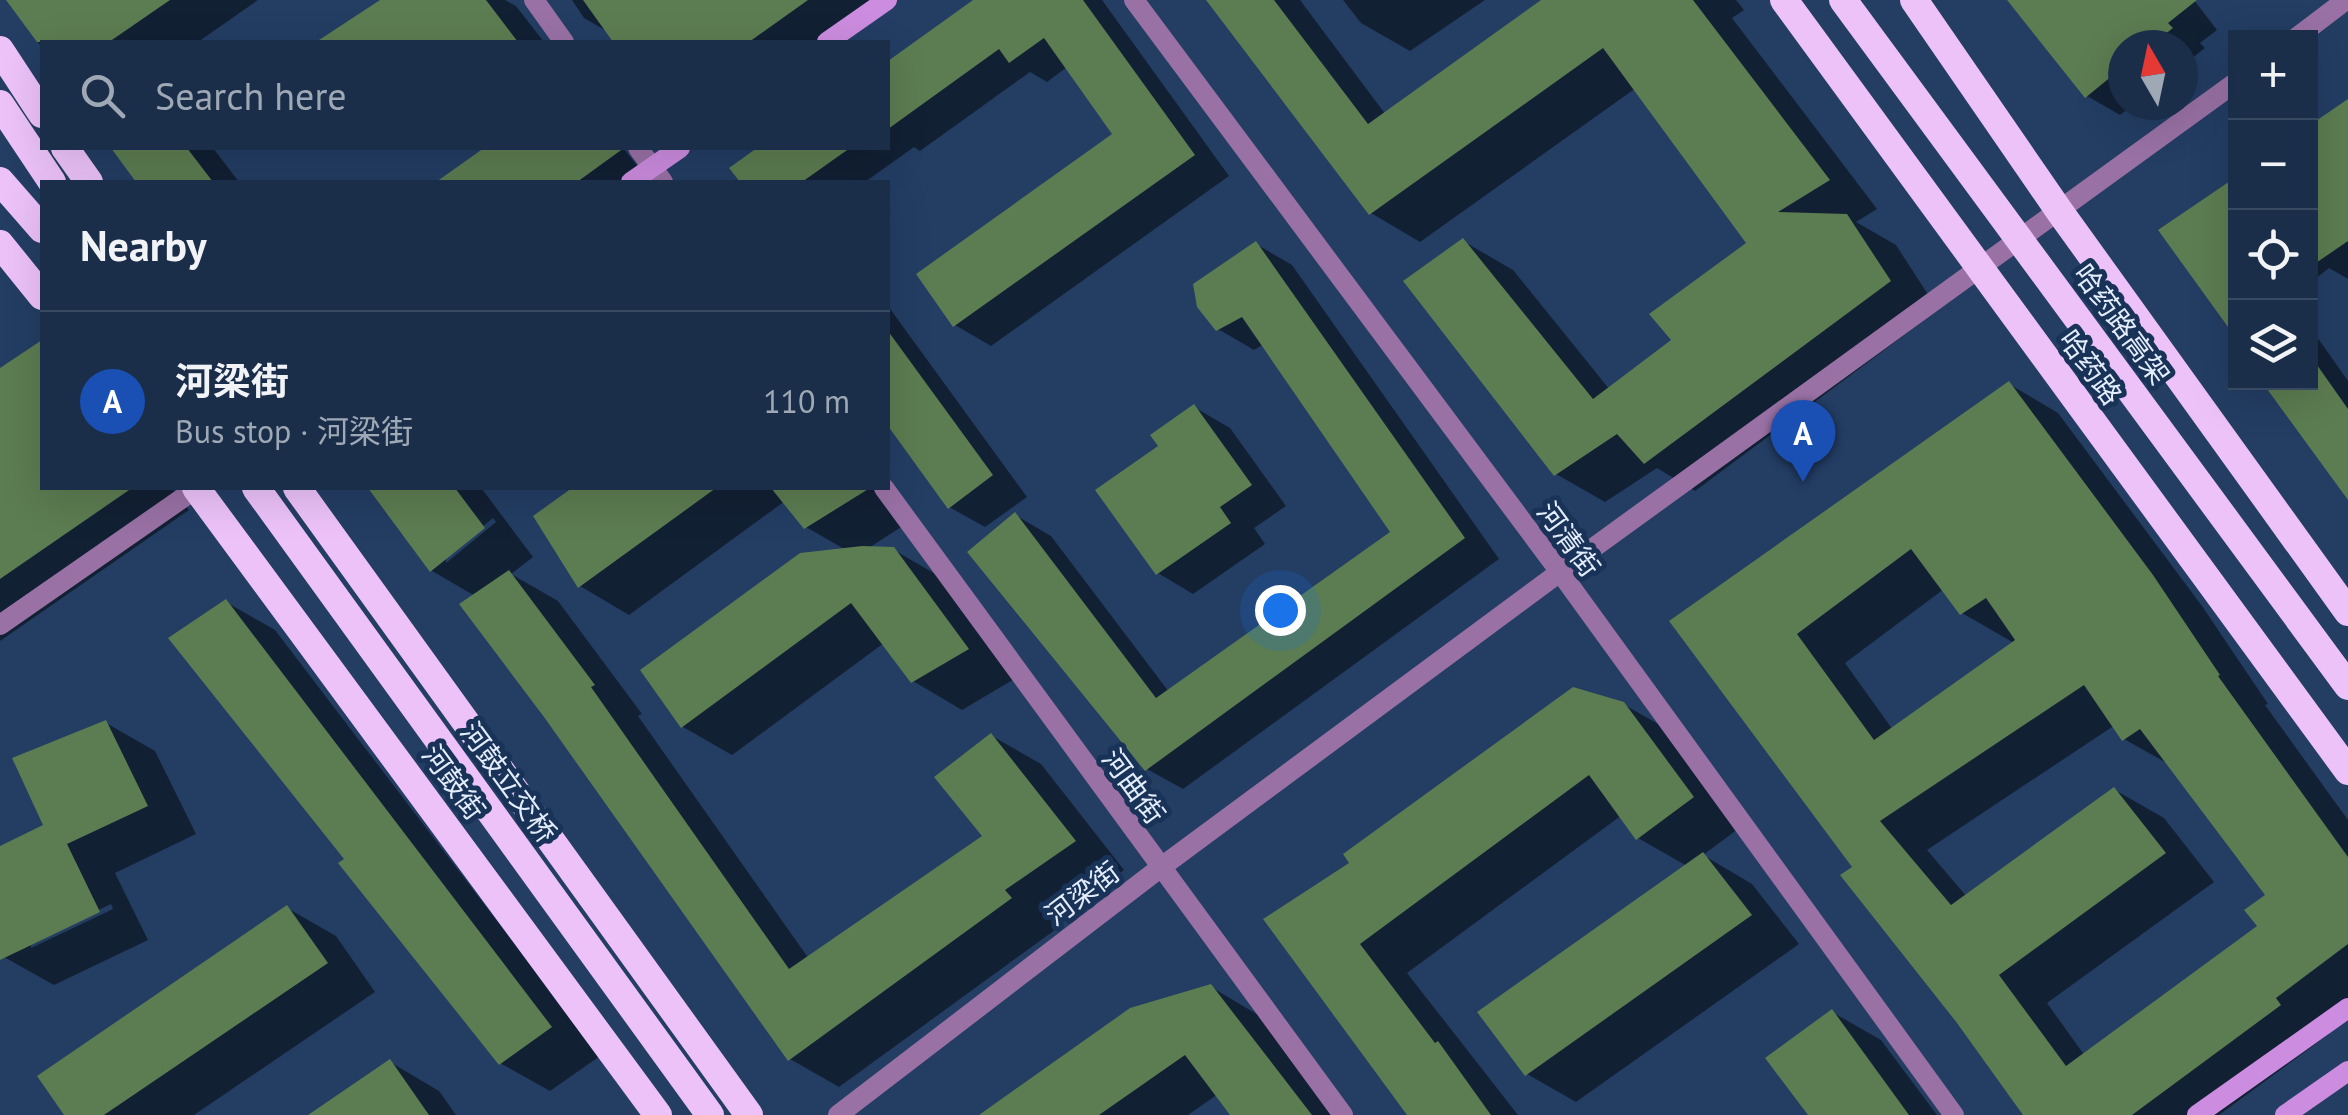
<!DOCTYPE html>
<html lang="en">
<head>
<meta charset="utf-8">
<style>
	:root { --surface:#1a2e4a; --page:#273a54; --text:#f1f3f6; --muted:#9fa8b5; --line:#384a62; --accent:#e69b98 }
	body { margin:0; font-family:"PT Sans","Noto Sans SC",sans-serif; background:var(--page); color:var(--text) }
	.controls { position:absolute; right:30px; top:30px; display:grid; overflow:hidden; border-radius:0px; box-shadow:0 10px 40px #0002 }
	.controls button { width:90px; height:90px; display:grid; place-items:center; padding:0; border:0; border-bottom:2px solid var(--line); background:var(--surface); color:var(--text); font:50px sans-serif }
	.compass { position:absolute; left:2108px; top:30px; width:90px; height:90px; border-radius:50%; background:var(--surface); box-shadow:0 10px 40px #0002; rotate:351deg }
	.you { position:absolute; left:1280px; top:610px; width:35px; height:35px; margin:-25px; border:8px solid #fff; border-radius:50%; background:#1a73e8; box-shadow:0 0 0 15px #1a73e833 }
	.badge { display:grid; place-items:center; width:65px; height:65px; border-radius:50%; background:var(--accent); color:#fff; font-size:32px; font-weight:700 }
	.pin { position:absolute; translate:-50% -82px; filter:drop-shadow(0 2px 5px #0008) }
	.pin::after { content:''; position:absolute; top:52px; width:35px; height:30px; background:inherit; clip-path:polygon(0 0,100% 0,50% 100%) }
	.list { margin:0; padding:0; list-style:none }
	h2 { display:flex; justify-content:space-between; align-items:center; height:130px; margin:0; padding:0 40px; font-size:42px }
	h2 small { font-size:32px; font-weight:400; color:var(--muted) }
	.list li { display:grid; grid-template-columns:65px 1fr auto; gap:30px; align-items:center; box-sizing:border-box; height:180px; padding:0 40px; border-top:2px solid var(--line) }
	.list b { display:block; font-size:38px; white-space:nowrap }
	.list p { margin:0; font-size:32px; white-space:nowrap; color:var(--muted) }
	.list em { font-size:32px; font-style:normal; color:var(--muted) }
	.icon { flex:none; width:55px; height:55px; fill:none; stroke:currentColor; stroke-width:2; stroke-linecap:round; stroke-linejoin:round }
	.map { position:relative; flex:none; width:2348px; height:1115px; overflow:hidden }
	.search { position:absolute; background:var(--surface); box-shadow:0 10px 40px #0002; left:40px; top:40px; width:850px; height:110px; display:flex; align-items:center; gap:25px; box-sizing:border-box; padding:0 35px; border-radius:0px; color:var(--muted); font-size:38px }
	.panel { position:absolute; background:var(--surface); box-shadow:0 10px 40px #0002; left:40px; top:180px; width:850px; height:310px; border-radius:0px }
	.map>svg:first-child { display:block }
	.shadow { fill:#0007; fill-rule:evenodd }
	.building { fill:#5c7c51; fill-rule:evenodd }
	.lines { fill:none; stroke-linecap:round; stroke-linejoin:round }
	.tertiary { stroke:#9971a5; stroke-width:20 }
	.secondary { stroke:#cc8cdf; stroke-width:20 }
	.trunk { stroke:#ecc2f9; stroke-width:28 }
	.trunk-bridge { stroke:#ecc2f9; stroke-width:28 }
	.labels { text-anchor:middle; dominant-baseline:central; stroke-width:10; stroke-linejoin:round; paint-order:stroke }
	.street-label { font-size:28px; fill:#e3edfb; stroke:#193257 }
</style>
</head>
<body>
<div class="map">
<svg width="2348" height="1115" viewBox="0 0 2348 1115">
	<rect width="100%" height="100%" fill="#233d63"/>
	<!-- shadow -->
	<g class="shadow">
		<polygon points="8,0 258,0 198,42 42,42 42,48"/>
		<polygon points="385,0 505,0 516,6 544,42 320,42"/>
		<polygon points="572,0 879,0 837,42 617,42 610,33 584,18"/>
		<polygon points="977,0 1102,0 1229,176 991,346 955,325 1116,134 1067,67 1047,82 1030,72 920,151 914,147 865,182 735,182 740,179 733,168 761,148 888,148 888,64"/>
		<polygon points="1209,0 1300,0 1386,115 1545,0 1736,0 1744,10 1732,18 1877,209 1856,222 1896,245 1938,310 1695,491 1657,468 1605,502 1556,474 1463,241 1513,270 1610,390 1675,341 1749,243 1636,88 1420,242 1371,213"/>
		<polygon points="1343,0 1485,0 1410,51 1361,23"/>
		<polygon points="2010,0 2194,0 2217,30 2200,43 2205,48 2183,65 2183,45 2123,45 2123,105 2133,105 2120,115 2087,96"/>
		<polygon points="2348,102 2348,279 2329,268 2310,283 2310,128"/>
		<polygon points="114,148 213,148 239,182 139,182"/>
		<polygon points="489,148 623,148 650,182 441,182"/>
		<polygon points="1256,244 1292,265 1499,559 1183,789 1147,769 1015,515 1051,536 1169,692 1393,532 1264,344 1254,350 1218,329"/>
		<polygon points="888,306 1027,497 985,527 949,507 888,422"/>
		<polygon points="2310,327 2348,381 2348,493 2310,382"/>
		<polygon points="37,347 42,350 42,488 172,488 189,510 0,641 0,371"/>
		<path d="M2009,384L2058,413L2202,606L2268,704L2265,705L2348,820V1009L2323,1027L2329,1034L2219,1115H2026L1855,868L1672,622ZM1944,589L1962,613L2014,643L1893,730L1845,663ZM2115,725L2124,739L2172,766L2269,896L2260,926L2085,1056L2047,1003L2214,882L2164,818L2115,790L1967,897L1927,850Z"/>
		<polygon points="1194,407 1230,428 1286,506 1254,528 1265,544 1193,594 1158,573 1161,446"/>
		<path d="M371,488H485L482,489L533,557L511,574L558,601L642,714L638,716L809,959L986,836L992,736L1041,764L1124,870L1052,919L1059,927L839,1087L790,1059L475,596L432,571ZM493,518L496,522L446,563V556Z"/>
		<polygon points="576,488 883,488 909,522 867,549 894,550 944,579 1016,678 962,710 913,681 884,643 732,755 683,727 643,670 846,550 806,527 785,501 629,615 580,586 536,516"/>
		<polygon points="226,602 275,630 600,1056 550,1091 500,1063 347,859"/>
		<polygon points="1623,704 1674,733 1742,826 1703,855 1752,884 1799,944 1576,1102 1527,1074 1687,866 1638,838 1622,815 1407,973 1518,1115 1409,1115 1267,919"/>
		<path d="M106,723L155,751L196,834L115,873L148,940L54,985L4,957L0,947V849L46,827ZM111,904L113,909L31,948V942Z"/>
		<polygon points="287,908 336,936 375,992 194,1115 68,1115"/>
		<polygon points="1211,987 1260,1016 1337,1115 1233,1115 1218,1094 1188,1115 983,1115"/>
		<polygon points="1832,1012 1881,1040 1937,1115 1811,1115"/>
		<polygon points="390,1062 439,1091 456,1115 313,1115"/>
	</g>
	<!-- building -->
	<g class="building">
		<polygon points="6,0 170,0 109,42 37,42"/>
		<polygon points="380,0 486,0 518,42 316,42"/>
		<polygon points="583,0 808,0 749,42 613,42"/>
		<polygon points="973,0 1083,0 1195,155 953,327 916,274 1112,134 1044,38 1009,63 999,49 888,129 888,61"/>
		<polygon points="1206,0 1274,0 1368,124 1541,0 1693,0 1830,180 1778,212 1847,214 1891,281 1644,464 1617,434 1554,476 1403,281 1463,238 1593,399 1671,340 1649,314 1746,243 1603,48 1369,215"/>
		<polygon points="2007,0 2197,0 2168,23 2173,28 2151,45 2123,45 2123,67 2085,98"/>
		<polygon points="2348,99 2348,241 2310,267 2310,125"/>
		<polygon points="111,148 187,148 213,182 136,182"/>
		<polygon points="484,148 624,148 577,182 436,182"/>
		<polygon points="757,148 850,148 802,182 740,182 729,168"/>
		<polygon points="2236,177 2236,338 2158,230"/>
		<polygon points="1256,241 1465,538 1145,771 967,552 1015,512 1156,698 1390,532 1242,317 1216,331 1197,307 1193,284"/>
		<polygon points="888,331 993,475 948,509 888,426"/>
		<polygon points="42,340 42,488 132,488 0,579 0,368"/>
		<polygon points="2310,355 2348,409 2348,500 2262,382 2310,382"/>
		<path d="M2009,381L2153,575L2220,675L2218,676L2348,857V944L2276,998L2281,1005L2132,1115H2023L1957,1023L1840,875L1852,867L1669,621ZM1911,549L1960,615L1986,598L2015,640L1874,740L1797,634ZM2084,685L2122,741L2140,729L2265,895L2244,910L2257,926L2066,1066L1999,975L2166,853L2114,787L1951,905L1880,821Z"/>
		<polygon points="1194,404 1252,485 1220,507 1231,523 1156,575 1095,490 1158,446 1150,435"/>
		<polygon points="368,488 455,488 485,528 430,572"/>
		<polygon points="572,488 716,488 578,588 533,516"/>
		<polygon points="771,488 870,488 804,529"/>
		<polygon points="862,546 894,547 969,649 911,683 851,603 681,728 640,670 800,553"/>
		<polygon points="509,570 595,685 591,687 789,969 982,836 934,777 991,733 1076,841 1005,890 1012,898 788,1061 544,717 459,604"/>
		<polygon points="226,599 552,1027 499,1065 338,863 344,859 168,638"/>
		<polygon points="1573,687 1624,702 1694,797 1636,840 1589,775 1360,944 1435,1043 1438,1041 1491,1115 1407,1115 1263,919 1349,863 1343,854"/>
		<polygon points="106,720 148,806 67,844 100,912 0,960 0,846 43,825 12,758"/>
		<polygon points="1703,852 1752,915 1525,1076 1477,1012"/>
		<polygon points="287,905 328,963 104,1115 64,1115 37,1076"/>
		<polygon points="1211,984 1312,1115 1230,1115 1185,1055 1099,1115 979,1115 1130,1008"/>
		<polygon points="1832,1009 1909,1115 1808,1115 1765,1058"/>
		<polygon points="390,1059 429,1115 308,1115"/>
	</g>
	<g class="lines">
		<!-- tertiary -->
		<g class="tertiary">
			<polyline points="534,0 564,42"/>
			<polyline points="1134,0 1560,572 1954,1115"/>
			<polyline points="2296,38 2346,0"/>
			<polyline points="638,148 663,182"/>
			<polyline points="884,488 1343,1115"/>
			<polyline points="0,625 197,488"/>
			<polyline points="838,1115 1160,868 1560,572 2236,82"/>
		</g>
		<!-- secondary -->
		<g class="secondary">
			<polyline points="827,42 887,0"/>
			<polyline points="631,182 680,148"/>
			<polyline points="2197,1115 2348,1008"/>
			<polyline points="2285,1115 2348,1071"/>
		</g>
		<!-- trunk -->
		<g class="trunk">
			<polyline points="1784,0 2348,771"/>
			<polyline points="1914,0 2060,212 2348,612"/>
			<polyline points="0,50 42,114"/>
			<polyline points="0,104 52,182"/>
			<polyline points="65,148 89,182"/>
			<polyline points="0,181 42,229"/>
			<polyline points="0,244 42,296"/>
			<polyline points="196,488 658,1115"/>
			<polyline points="256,488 710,1115"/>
			<polyline points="297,488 749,1115"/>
		</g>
		<!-- trunk-bridge -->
		<polyline class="trunk-bridge" points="1843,0 2348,686"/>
	</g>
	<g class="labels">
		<!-- street labels -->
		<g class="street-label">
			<text transform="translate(2122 324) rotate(54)">哈药路高架</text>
			<text transform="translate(2091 367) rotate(54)">哈药路</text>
			<text transform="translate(1569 539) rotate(54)">河清街</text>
			<text transform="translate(454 782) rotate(54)">河鼓街</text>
			<text transform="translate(509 782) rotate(54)">河鼓立交桥</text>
			<text transform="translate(1134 786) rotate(54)">河曲街</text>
			<text transform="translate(1082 893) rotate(-37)">河梁街</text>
		</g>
	</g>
</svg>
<div class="controls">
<button>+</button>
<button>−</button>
<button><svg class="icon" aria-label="locate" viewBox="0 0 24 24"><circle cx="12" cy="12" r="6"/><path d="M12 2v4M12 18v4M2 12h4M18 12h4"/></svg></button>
<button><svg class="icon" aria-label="layers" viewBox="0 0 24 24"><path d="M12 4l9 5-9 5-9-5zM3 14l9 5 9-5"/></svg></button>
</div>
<svg class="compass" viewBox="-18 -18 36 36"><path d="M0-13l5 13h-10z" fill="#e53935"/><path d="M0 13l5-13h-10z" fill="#9fa8b5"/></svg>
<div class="you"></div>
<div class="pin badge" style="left:1803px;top:482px;background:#1a4fb4">A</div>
<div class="search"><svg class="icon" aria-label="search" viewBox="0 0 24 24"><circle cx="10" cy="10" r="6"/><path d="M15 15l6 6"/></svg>Search here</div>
<section class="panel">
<h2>Nearby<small></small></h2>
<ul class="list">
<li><span class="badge" style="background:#1a4fb4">A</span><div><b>河梁街</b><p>Bus stop · 河梁街</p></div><em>110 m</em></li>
</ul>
</section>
</div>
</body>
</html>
